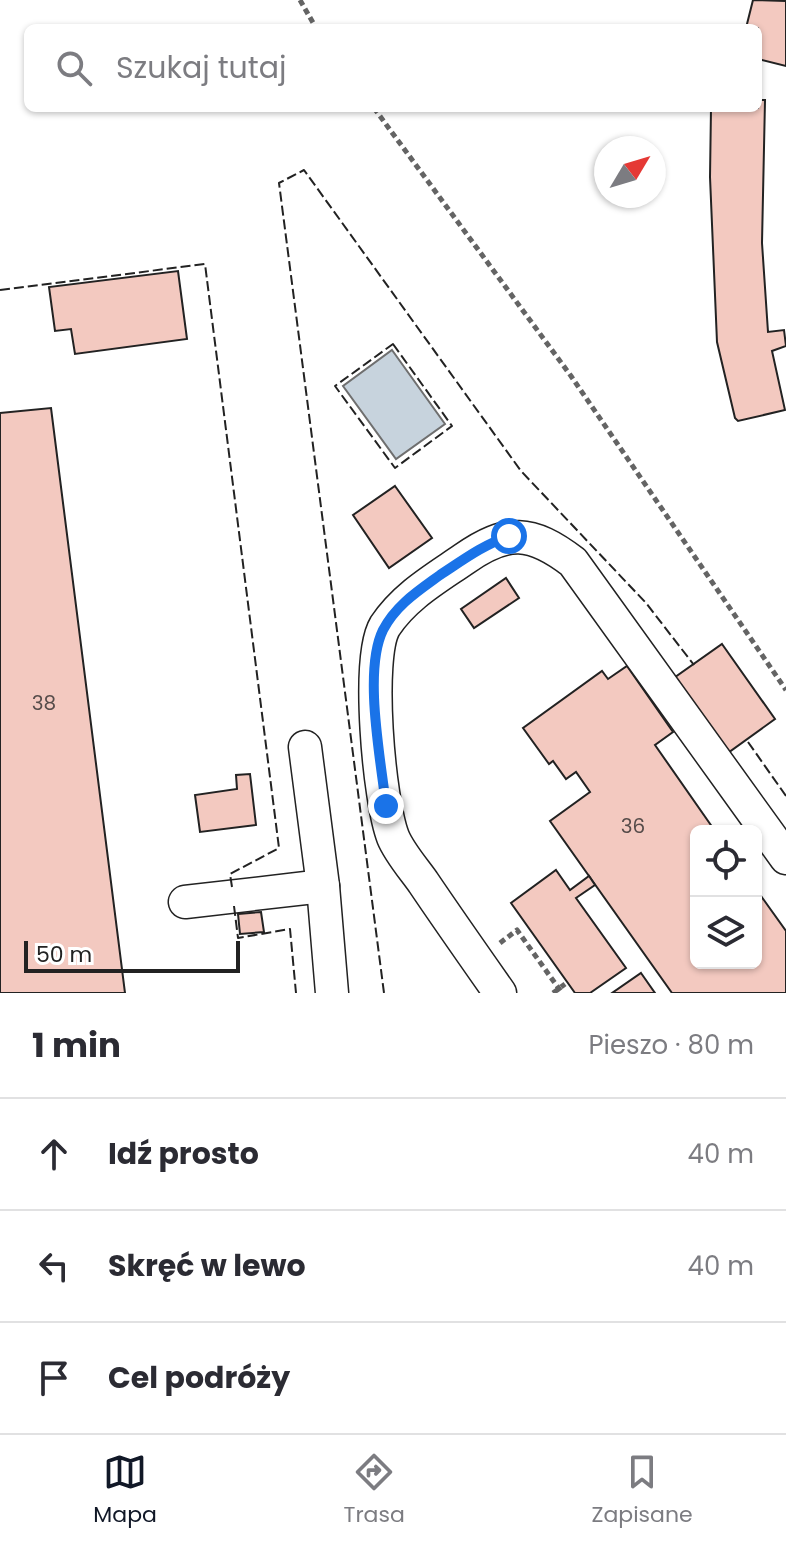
<!DOCTYPE html>
<html lang="pl">
<head>
<meta charset="utf-8">
<style>
	:root { --surface:#fff; --page:#f2f2f3; --text:#2b2b33; --muted:#7c7c81; --line:#e1e1e2; --accent:#111827 }
	body { margin:0; font-family:Poppins,sans-serif; background:var(--page); color:var(--text) }
	.controls { position:absolute; right:24px; bottom:24px; display:grid; overflow:hidden; border-radius:12px; box-shadow:0 2px 6px #0004 }
	.controls button { width:72px; height:72px; display:grid; place-items:center; padding:0; border:0; border-bottom:2px solid var(--line); background:var(--surface); color:var(--text); font:40px sans-serif }
	.compass { position:absolute; left:594px; top:136px; width:72px; height:72px; border-radius:50%; background:var(--surface); box-shadow:0 2px 6px #0004; rotate:52deg }
	.scale { position:absolute; left:24px; bottom:20px; width:216px; box-sizing:border-box; padding-left:8px; border:4px solid #222; border-top:0; font-size:22px; line-height:28px; white-space:nowrap; color:#222; -webkit-text-stroke:6px #fff; paint-order:stroke }
	.stop { position:absolute; width:24px; height:24px; margin:-18px; border:6px solid #1a73e8; border-radius:50%; background:#fff }
	.stop.end { background:#1a73e8; border-color:#fff; box-shadow:0 2px 8px #0008 }
	.list { margin:0; padding:0; list-style:none }
	h2 { display:flex; justify-content:space-between; align-items:center; height:104px; margin:0; padding:0 32px; font-size:34px }
	h2 small { font-size:26px; font-weight:400; color:var(--muted) }
	.list li { display:grid; grid-template-columns:52px 1fr auto; gap:24px; align-items:center; box-sizing:border-box; height:112px; padding:0 32px; border-top:2px solid var(--line) }
	.list b { display:block; font-size:30px; white-space:nowrap }
	.list em { font-size:26px; font-style:normal; color:var(--muted) }
	.icon { flex:none; width:44px; height:44px; fill:none; stroke:currentColor; stroke-width:2; stroke-linecap:round; stroke-linejoin:round }
	.map { position:relative; flex:none; width:786px; height:993px; overflow:hidden }
	.search { position:absolute; background:var(--surface); box-shadow:0 2px 6px #0004; left:24px; right:24px; top:24px; height:88px; display:flex; align-items:center; gap:20px; box-sizing:border-box; padding:0 28px; border-radius:12px; color:var(--muted); font-size:30px }
	.sheet { height:440px; background:var(--surface) }
	nav { display:flex; justify-content:space-around; align-items:center; box-sizing:border-box; height:112px; border-top:2px solid var(--line); background:var(--surface); font-size:22px; color:var(--muted) }
	nav a { display:grid; justify-items:center; gap:4px }
	nav .on { color:var(--accent) }
	.map>svg:first-child { display:block }
	.water { fill:#c7d3dd; stroke:#6f6f6f; stroke-width:2 }
	.building { fill:#f3c9c0; stroke:#222; stroke-width:2 }
	.lines { fill:none; stroke-linecap:round; stroke-linejoin:round }
	.minor-casing { stroke:#222; stroke-width:35 }
	.path { stroke:#646464; stroke-width:5; stroke-dasharray:6 4; stroke-linecap:butt }
	.minor { stroke:#fff; stroke-width:32 }
	.fence { stroke:#222; stroke-width:2; stroke-dasharray:10 4; stroke-linecap:butt }
	.route { stroke:#1a73e8; stroke-width:10 }
	.labels { text-anchor:middle; dominant-baseline:central; stroke-width:6; stroke-linejoin:round; paint-order:stroke }
	.number-label { font-size:20px; fill:#564c4a }
</style>
</head>
<body>
<div class="map">
<svg width="786" height="993" viewBox="0 0 786 993">
	<rect width="100%" height="100%" fill="#fff"/>
	<!-- water -->
	<polygon class="water" points="392,350 445,424 396,459 343,386"/>
	<!-- building -->
	<g class="building">
		<polygon points="753,0 786,1 786,66 758,59 758,28 746,28"/>
		<polygon points="758,100 765,100 762,243 768,332 784,330 786,346 772,351 785,410 738,421 735,418 717,342 710,177 711,108 758,108"/>
		<polygon points="178,271 187,339 75,354 71,329 55,331 49,287"/>
		<polygon points="51,408 125,993 0,993 0,413"/>
		<polygon points="395,486 432,538 389,568 353,515"/>
		<polygon points="506,578 519,598 474,628 461,609"/>
		<polygon points="722,644 775,719 725,755 671,680"/>
		<polygon points="627,666 673,732 655,745 715,831 696,831 696,963 756,963 756,889 786,931 786,993 672,993 550,821 590,792 576,772 566,779 553,761 549,764 523,728 602,671 608,679"/>
		<polygon points="250,774 256,825 200,832 195,795 237,789 236,775"/>
		<polygon points="556,870 570,890 589,876 595,885 576,898 626,968 590,993 575,993 511,903"/>
		<polygon points="261,912 264,932 240,934 238,914"/>
		<polygon points="641,973 655,993 612,993"/>
	</g>
	<g class="lines">
		<!-- minor casing -->
		<g class="minor-casing">
			<g id="minor">
				<polyline points="305,747 323,886 332,993"/>
				<polyline points="185,902 323,886"/>
				<path d="M500,993C474,956 448,919 423,882C413,868 399,852 393,837C379,801 366,657 385,626C405,596 435,579 464,559C507,529 531,530 573,562L786,858"/>
			</g>
		</g>
		<!-- path -->
		<g class="path">
			<polyline points="300,0 316,28"/>
			<polyline points="374,108 571,376 786,690"/>
			<polyline points="500,943 517,930 562,993"/>
			<polyline points="553,993 565,984"/>
		</g>
		<!-- minor -->
		<use href="#minor" class="minor"/>
		<!-- fence -->
		<g class="fence">
			<polyline points="0,290 205,264 279,848 230,874 232,887"/>
			<polygon points="393,344 452,426 395,468 335,386"/>
			<polyline points="748,742 786,796"/>
			<polyline points="234,906 238,938 290,929 296,993"/>
			<polyline points="384,993 279,183 304,170 521,471 646,603 694,665"/>
		</g>
	</g>
	<g class="lines">
		<!-- route -->
		<path class="route" d="M386,806C381,760 363,671 383,630C396,605 418,591 440,575C463,560 483,545 509,536"/>
	</g>
	<g class="labels">
		<!-- number labels -->
		<g class="number-label">
			<text x="44" y="703">38</text>
			<text x="633" y="826">36</text>
		</g>
	</g>
</svg>
<div class="controls">
<button><svg class="icon" aria-label="locate" viewBox="0 0 24 24"><circle cx="12" cy="12" r="6"/><path d="M12 2v4M12 18v4M2 12h4M18 12h4"/></svg></button>
<button><svg class="icon" aria-label="layers" viewBox="0 0 24 24"><path d="M12 4l9 5-9 5-9-5zM3 14l9 5 9-5"/></svg></button>
</div>
<svg class="compass" viewBox="-18 -18 36 36"><path d="M0-13l5 13h-10z" fill="#e53935"/><path d="M0 13l5-13h-10z" fill="#7c7c81"/></svg>
<div class="scale">50 m</div>
<div class="stop" style="left:509px;top:536px"></div>
<div class="stop end" style="left:386px;top:806px"></div>
<div class="search"><svg class="icon" aria-label="search" viewBox="0 0 24 24"><circle cx="10" cy="10" r="6"/><path d="M15 15l6 6"/></svg>Szukaj tutaj</div>
</div>
<section class="sheet">
<h2>1 min<small>Pieszo · 80 m</small></h2>
<ul class="list">
<li><svg class="icon" aria-label="ahead" viewBox="0 0 24 24"><path d="M12 20V5M6 11l6-6 6 6"/></svg><div><b>Idź prosto</b></div><em>40 m</em></li>
<li><svg class="icon" aria-label="left" viewBox="0 0 24 24"><path d="M17 20v-9H6M10 6l-5 5 5 5"/></svg><div><b>Skręć w lewo</b></div><em>40 m</em></li>
<li><svg class="icon" aria-label="arrive" viewBox="0 0 24 24"><path d="M6 21V4h12l-3 4 3 4H6"/></svg><div><b>Cel podróży</b></div></li>
</ul>
</section>
<nav>
<a class="on"><svg class="icon" aria-label="map" viewBox="0 0 24 24"><path d="M3 6l6-2 6 2 6-2v14l-6 2-6-2-6 2zM9 4v14M15 6v14"/></svg>Mapa</a>
<a><svg class="icon" aria-label="directions" viewBox="0 0 24 24"><path d="M12 3l9 9-9 9-9-9zM9 14v-3h6M13 9l2 2-2 2"/></svg>Trasa</a>
<a><svg class="icon" aria-label="saved" viewBox="0 0 24 24"><path d="M7 4h10v16l-5-4-5 4z"/></svg>Zapisane</a>
</nav>
</body>
</html>
